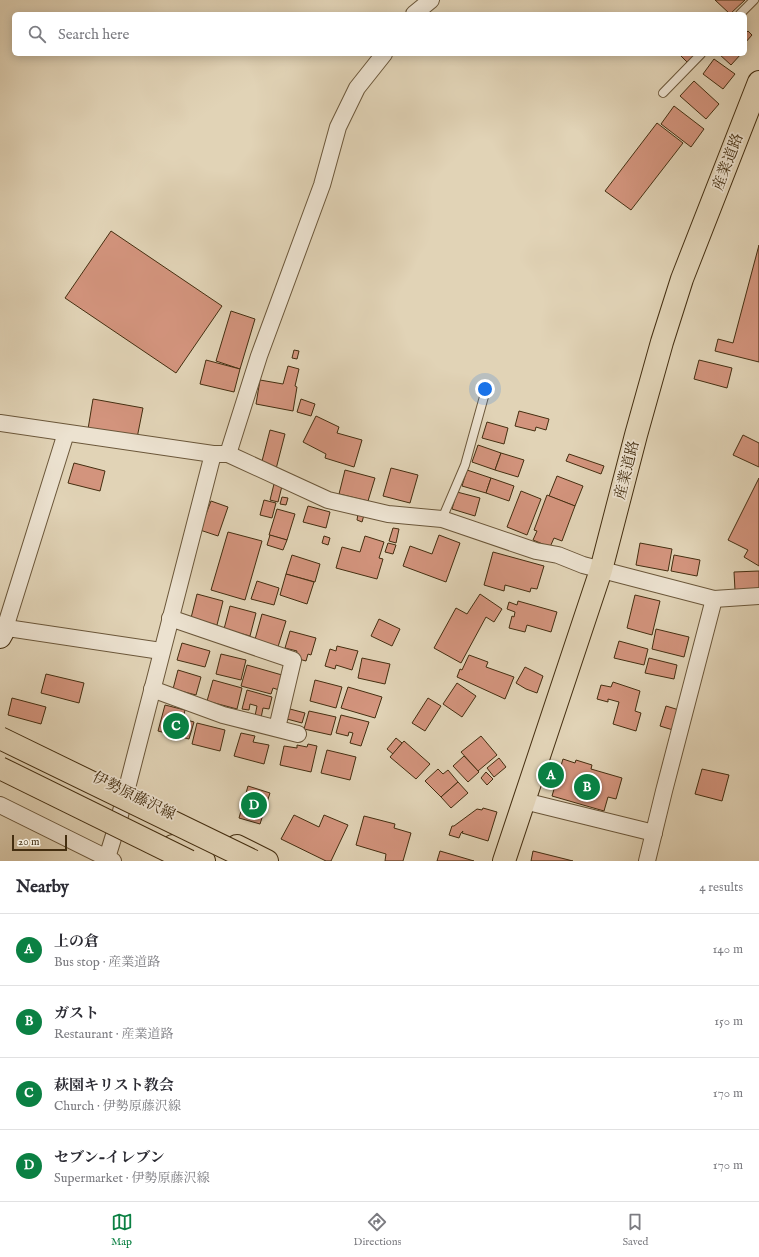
<!DOCTYPE html>
<html lang="en">
<head>
<meta charset="utf-8">
<style>
	:root { --surface:#fff; --page:#f7f7f7; --text:#2b2b33; --muted:#7c7c81; --line:#e1e1e2; --accent:#0b8043 }
	body { margin:0; font-family:"IM FELL English","Noto Serif JP",serif; background:var(--page); color:var(--text) }
	.scale { position:absolute; left:12px; bottom:10px; width:55px; box-sizing:border-box; padding-left:4px; border:2px solid #442e10; border-top:0; font-size:11px; line-height:14px; white-space:nowrap; color:#442e10; -webkit-text-stroke:3px #ece2d0; paint-order:stroke }
	.you { position:absolute; left:485px; top:389px; width:14px; height:14px; margin:-10px; border:3px solid #fff; border-radius:50%; background:#1a73e8; box-shadow:0 0 0 6px #1a73e833 }
	.badge { display:grid; place-items:center; width:26px; height:26px; border-radius:50%; background:var(--accent); color:#fff; font-size:13px; font-weight:700 }
	.pin { position:absolute; translate:-50% -50%; border:2px solid #fff; box-shadow:0 1px 4px #0006 }
	.list { margin:0; padding:0; list-style:none }
	h2 { display:flex; justify-content:space-between; align-items:center; height:52px; margin:0; padding:0 16px; font-size:17px }
	h2 small { font-size:13px; font-weight:400; color:var(--muted) }
	.list li { display:grid; grid-template-columns:26px 1fr auto; gap:12px; align-items:center; box-sizing:border-box; height:72px; padding:0 16px; border-top:1px solid var(--line) }
	.list b { display:block; font-size:15px; white-space:nowrap }
	.list p { margin:0; font-size:13px; white-space:nowrap; color:var(--muted) }
	.list em { font-size:13px; font-style:normal; color:var(--muted) }
	.icon { flex:none; width:22px; height:22px; fill:none; stroke:currentColor; stroke-width:2; stroke-linecap:round; stroke-linejoin:round }
	.map { position:relative; flex:none; width:759px; height:861px; overflow:hidden }
	.search { position:absolute; background:var(--surface); box-shadow:0 2px 10px #0003; left:12px; right:12px; top:12px; height:44px; display:flex; align-items:center; gap:10px; box-sizing:border-box; padding:0 14px; border-radius:6px; color:var(--muted); font-size:15px }
	.sheet { height:340px; background:var(--surface) }
	nav { display:flex; justify-content:space-around; align-items:center; box-sizing:border-box; height:56px; border-top:1px solid var(--line); background:var(--surface); font-size:11px; color:var(--muted) }
	nav a { display:grid; justify-items:center; gap:2px }
	nav .on { color:var(--accent) }
	.map>svg:first-child { display:block }
	.building { fill:#d3947d; stroke:#442e10 }
	.lines { fill:none; stroke-linecap:round; stroke-linejoin:round }
	.lane-casing { stroke:#6b573a; stroke-width:10 }
	.street-casing { stroke:#6b573a; stroke-width:18 }
	.secondary-casing { stroke:#442e10; stroke-width:24 }
	.primary-casing { stroke:#442e10; stroke-width:24 }
	.lane { stroke:#ece2d0; stroke-width:8 }
	.street { stroke:#ece2d0; stroke-width:16 }
	.secondary { stroke:#ece2d0; stroke-width:22 }
	.primary { stroke:#e1d3b6; stroke-width:22 }
	.highway-bridge-casing { stroke:#442e10; stroke-width:24; stroke-linecap:butt }
	.highway-bridge { stroke:#e1d3b6; stroke-width:22 }
	.labels { text-anchor:middle; dominant-baseline:central; stroke-width:3.5; stroke-linejoin:round; paint-order:stroke }
	.street-label { font-size:15px; fill:#442e10; stroke:#ece2d0 }
</style>
</head>
<body>
<div class="map">
<svg width="759" height="861" viewBox="0 0 759 861">
	<rect width="100%" height="100%" fill="#e1d3b6"/>
	<filter id="stains"><feTurbulence type="fractalNoise" baseFrequency=".005" numOctaves="4"/><feColorMatrix values="0 0 0 0 .2 0 0 0 0 .09 0 0 0 0 .02 0 0 0 .5 -.17"/></filter>
	<radialGradient id="worn" r=".72"><stop offset=".6" stop-color="#630" stop-opacity="0"/><stop offset="1" stop-color="#630" stop-opacity=".3"/></radialGradient>
	<!-- building -->
	<g class="building">
		<polygon points="715,0 745,0 730,14"/>
		<polygon points="748,31 752,35 745,43 745,34"/>
		<polygon points="679,54 699,54 689,64"/>
		<polygon points="719,54 741,54 731,65"/>
		<polygon points="714,59 735,74 723,89 703,74"/>
		<polygon points="694,81 719,104 706,119 680,96"/>
		<polygon points="674,106 704,129 691,147 661,124"/>
		<polygon points="657,123 683,143 631,210 605,191"/>
		<polygon points="111,231 222,306 176,373 65,298"/>
		<polygon points="759,245 759,362 715,351 718,339 733,343"/>
		<polygon points="231,311 255,319 240,369 216,361"/>
		<polygon points="294,350 299,351 297,359 292,358"/>
		<polygon points="206,360 240,369 234,392 200,384"/>
		<polygon points="699,360 732,368 727,388 694,379"/>
		<polygon points="288,366 299,369 295,386 297,387 293,411 256,404 260,380 283,384"/>
		<polygon points="93,399 143,408 137,438 88,429"/>
		<polygon points="301,399 315,404 311,416 297,412"/>
		<polygon points="519,411 549,419 546,430 536,427 535,431 515,426"/>
		<polygon points="316,416 339,427 337,433 362,440 354,467 325,458 326,454 303,442"/>
		<polygon points="487,422 508,428 504,444 482,438"/>
		<polygon points="270,430 285,434 276,469 261,465"/>
		<polygon points="743,435 759,443 759,467 733,455"/>
		<polygon points="478,445 501,453 495,470 472,462"/>
		<polygon points="501,453 524,460 518,477 495,470"/>
		<polygon points="569,454 604,466 601,474 566,461"/>
		<polygon points="74,463 105,471 100,491 68,483"/>
		<polygon points="391,468 418,475 410,503 383,496"/>
		<polygon points="345,470 375,478 368,501 339,494"/>
		<polygon points="467,470 491,478 486,493 462,486"/>
		<polygon points="557,476 583,486 575,506 549,496"/>
		<polygon points="491,478 514,486 509,501 486,493"/>
		<polygon points="759,478 759,566 744,557 748,550 728,540"/>
		<polygon points="274,484 282,486 278,502 270,500"/>
		<polygon points="521,491 541,499 527,535 507,527"/>
		<polygon points="457,492 480,498 475,516 452,509"/>
		<polygon points="547,495 575,506 562,541 554,538 550,547 533,540 537,531 534,530"/>
		<polygon points="282,497 288,498 286,505 280,504"/>
		<polygon points="264,500 276,503 272,518 260,515"/>
		<polygon points="211,501 228,507 218,536 200,530"/>
		<polygon points="308,506 330,512 326,528 303,522"/>
		<polygon points="277,509 295,514 287,540 269,535"/>
		<polygon points="358,514 364,515 362,522 357,520"/>
		<polygon points="393,528 399,529 396,543 389,541"/>
		<polygon points="228,532 262,541 245,600 211,590"/>
		<polygon points="270,535 287,540 283,550 267,545"/>
		<polygon points="439,535 460,543 446,582 403,566 410,546 432,554"/>
		<polygon points="324,536 330,538 328,545 322,543"/>
		<polygon points="365,536 384,542 379,558 383,559 377,579 336,568 342,547 360,552"/>
		<polygon points="388,543 396,545 393,554 385,552"/>
		<polygon points="640,543 672,549 668,571 636,565"/>
		<polygon points="493,552 544,566 537,589 531,588 530,592 505,585 504,591 484,585"/>
		<polygon points="292,555 320,564 315,582 286,574"/>
		<polygon points="674,555 700,560 697,576 671,571"/>
		<polygon points="759,571 759,589 735,590 734,572"/>
		<polygon points="286,574 314,582 307,604 280,595"/>
		<polygon points="257,581 279,588 274,605 251,599"/>
		<polygon points="197,594 223,601 217,625 191,618"/>
		<polygon points="480,594 502,609 494,622 486,617 461,663 434,648 456,608 467,614"/>
		<polygon points="635,595 660,601 652,635 627,628"/>
		<polygon points="518,601 557,612 551,632 527,625 525,632 509,628 512,616 514,617 515,612 507,609 509,602 517,605"/>
		<polygon points="230,606 256,613 250,636 224,629"/>
		<polygon points="262,614 286,621 277,650 254,643"/>
		<polygon points="379,619 400,629 392,646 371,636"/>
		<polygon points="656,629 689,637 684,657 652,649"/>
		<polygon points="290,631 316,638 311,655 308,654 306,661 295,658 297,651 285,648"/>
		<polygon points="619,641 648,649 644,665 614,658"/>
		<polygon points="182,643 210,651 205,667 177,660"/>
		<polygon points="337,646 358,651 352,670 336,665 335,669 325,666 330,649 336,651"/>
		<polygon points="221,654 246,660 241,680 216,674"/>
		<polygon points="469,655 488,662 486,667 514,677 505,699 457,677 460,669 462,670"/>
		<polygon points="362,658 390,664 385,684 358,678"/>
		<polygon points="649,658 677,665 674,679 645,673"/>
		<polygon points="247,665 282,675 279,690 273,688 271,694 241,686"/>
		<polygon points="525,667 543,676 537,693 526,689 516,683"/>
		<polygon points="178,670 201,677 196,695 173,689"/>
		<polygon points="46,674 84,683 79,703 41,693"/>
		<polygon points="213,680 242,688 237,709 207,701"/>
		<polygon points="315,680 342,687 336,708 310,701"/>
		<polygon points="613,682 640,691 635,711 641,713 636,731 613,724 619,702 608,699 608,702 597,699 601,685 611,687"/>
		<polygon points="457,683 476,696 462,717 443,704"/>
		<polygon points="348,687 382,697 375,718 341,708"/>
		<polygon points="247,690 272,697 269,709 263,708 261,718 255,716 257,706 250,704 249,710 242,709"/>
		<polygon points="12,698 46,707 41,724 8,715"/>
		<polygon points="428,698 441,706 425,731 412,723"/>
		<polygon points="165,705 185,710 183,719 194,722 189,739 158,731"/>
		<polygon points="666,706 679,710 673,730 660,726"/>
		<polygon points="290,709 305,713 302,723 287,719"/>
		<polygon points="309,711 336,717 331,735 304,729"/>
		<polygon points="341,715 369,722 361,746 350,743 353,733 349,732 348,736 336,733"/>
		<polygon points="197,723 225,730 220,751 192,744"/>
		<polygon points="241,733 255,736 253,742 269,745 264,764 234,756"/>
		<polygon points="481,736 497,755 478,771 461,752"/>
		<polygon points="396,738 402,743 393,754 387,749"/>
		<polygon points="404,741 430,764 416,779 390,757"/>
		<polygon points="308,744 317,746 311,772 280,765 284,746 297,748 297,745 307,747"/>
		<polygon points="327,750 356,757 350,780 321,773"/>
		<polygon points="464,756 479,772 468,782 453,766"/>
		<polygon points="499,758 506,767 494,777 487,768"/>
		<polygon points="563,759 575,763 576,760 592,765 591,769 622,778 616,799 608,797 604,811 552,796"/>
		<polygon points="438,769 443,774 448,770 458,782 441,797 425,781"/>
		<polygon points="702,769 729,775 722,801 695,794"/>
		<polygon points="486,772 493,779 487,785 481,778"/>
		<polygon points="458,782 468,793 451,808 441,797"/>
		<polygon points="248,786 270,793 260,824 239,818"/>
		<polygon points="483,808 497,812 488,841 462,833 463,831 461,833 459,838 449,835 452,826 454,826 477,809 482,810"/>
		<polygon points="294,815 319,827 324,815 348,825 331,861 326,861 281,839"/>
		<polygon points="364,816 395,824 394,828 411,833 403,861 385,861 386,854 356,845"/>
		<polygon points="440,851 474,861 437,861"/>
		<polygon points="533,851 573,861 531,861"/>
	</g>
	<g class="lines">
		<!-- lane casing -->
		<g class="lane-casing">
			<g id="lane">
				<polyline points="740,14 754,0"/>
				<polyline points="663,93 701,54"/>
				<polyline points="442,519 465,465 485,393"/>
			</g>
		</g>
		<!-- street casing -->
		<g class="street-casing">
			<g id="street">
				<polyline points="414,14 431,0"/>
				<polyline points="0,423 213,454 228,454 328,500 388,514 442,519 536,551 558,555 583,565 714,599 759,596"/>
				<polyline points="228,454 259,356 322,185 338,127 357,88 384,54"/>
				<polyline points="170,618 293,660 277,728"/>
				<polyline points="0,627 161,651"/>
				<polyline points="5,628 66,433"/>
				<polyline points="152,689 223,715 298,734"/>
				<polyline points="524,801 654,833"/>
				<polyline points="0,805 113,861"/>
				<polyline points="106,861 119,819 213,454"/>
				<polyline points="647,861 664,791 714,599"/>
			</g>
		</g>
		<!-- secondary casing -->
		<g class="secondary-casing">
			<polyline id="secondary" points="0,637 5,628"/>
		</g>
		<!-- primary casing -->
		<g class="primary-casing">
			<g id="primary">
				<polyline points="173,846 204,861"/>
				<polyline points="237,846 267,861"/>
				<polyline points="504,861 601,570 636,435 662,342 682,279 759,82"/>
			</g>
		</g>
		<!-- lane -->
		<use href="#lane" class="lane"/>
		<!-- street -->
		<use href="#street" class="street"/>
		<!-- secondary -->
		<use href="#secondary" class="secondary"/>
		<!-- primary -->
		<use href="#primary" class="primary"/>
		<!-- highway-bridge casing -->
		<g class="highway-bridge-casing">
			<g id="highway-bridge">
				<polyline points="0,738 253,861"/>
				<polyline points="0,768 189,861"/>
			</g>
		</g>
		<!-- highway-bridge -->
		<use href="#highway-bridge" class="highway-bridge"/>
	</g>
	<g class="labels">
		<!-- street labels -->
		<g class="street-label">
			<text transform="translate(728 162) rotate(-69)">産業道路</text>
			<text transform="translate(627 470) rotate(-76)">産業道路</text>
			<text transform="translate(134 796) rotate(26)">伊勢原藤沢線</text>
		</g>
	</g>
	<rect width="100%" height="100%" filter="url(#stains)"/>
	<rect width="100%" height="100%" fill="url(#worn)"/>
</svg>
<div class="scale">20 m</div>
<div class="you"></div>
<div class="pin badge" style="left:551px;top:775px">A</div>
<div class="pin badge" style="left:587px;top:787px">B</div>
<div class="pin badge" style="left:176px;top:726px">C</div>
<div class="pin badge" style="left:254px;top:805px">D</div>
<div class="search"><svg class="icon" aria-label="search" viewBox="0 0 24 24"><circle cx="10" cy="10" r="6"/><path d="M15 15l6 6"/></svg>Search here</div>
</div>
<section class="sheet">
<h2>Nearby<small>4 results</small></h2>
<ul class="list">
<li><span class="badge">A</span><div><b>上の倉</b><p>Bus stop · 産業道路</p></div><em>140 m</em></li>
<li><span class="badge">B</span><div><b>ガスト</b><p>Restaurant · 産業道路</p></div><em>150 m</em></li>
<li><span class="badge">C</span><div><b>萩園キリスト教会</b><p>Church · 伊勢原藤沢線</p></div><em>170 m</em></li>
<li><span class="badge">D</span><div><b>セブン-イレブン</b><p>Supermarket · 伊勢原藤沢線</p></div><em>170 m</em></li>
</ul>
</section>
<nav>
<a class="on"><svg class="icon" aria-label="map" viewBox="0 0 24 24"><path d="M3 6l6-2 6 2 6-2v14l-6 2-6-2-6 2zM9 4v14M15 6v14"/></svg>Map</a>
<a><svg class="icon" aria-label="directions" viewBox="0 0 24 24"><path d="M12 3l9 9-9 9-9-9zM9 14v-3h6M13 9l2 2-2 2"/></svg>Directions</a>
<a><svg class="icon" aria-label="saved" viewBox="0 0 24 24"><path d="M7 4h10v16l-5-4-5 4z"/></svg>Saved</a>
</nav>
</body>
</html>
